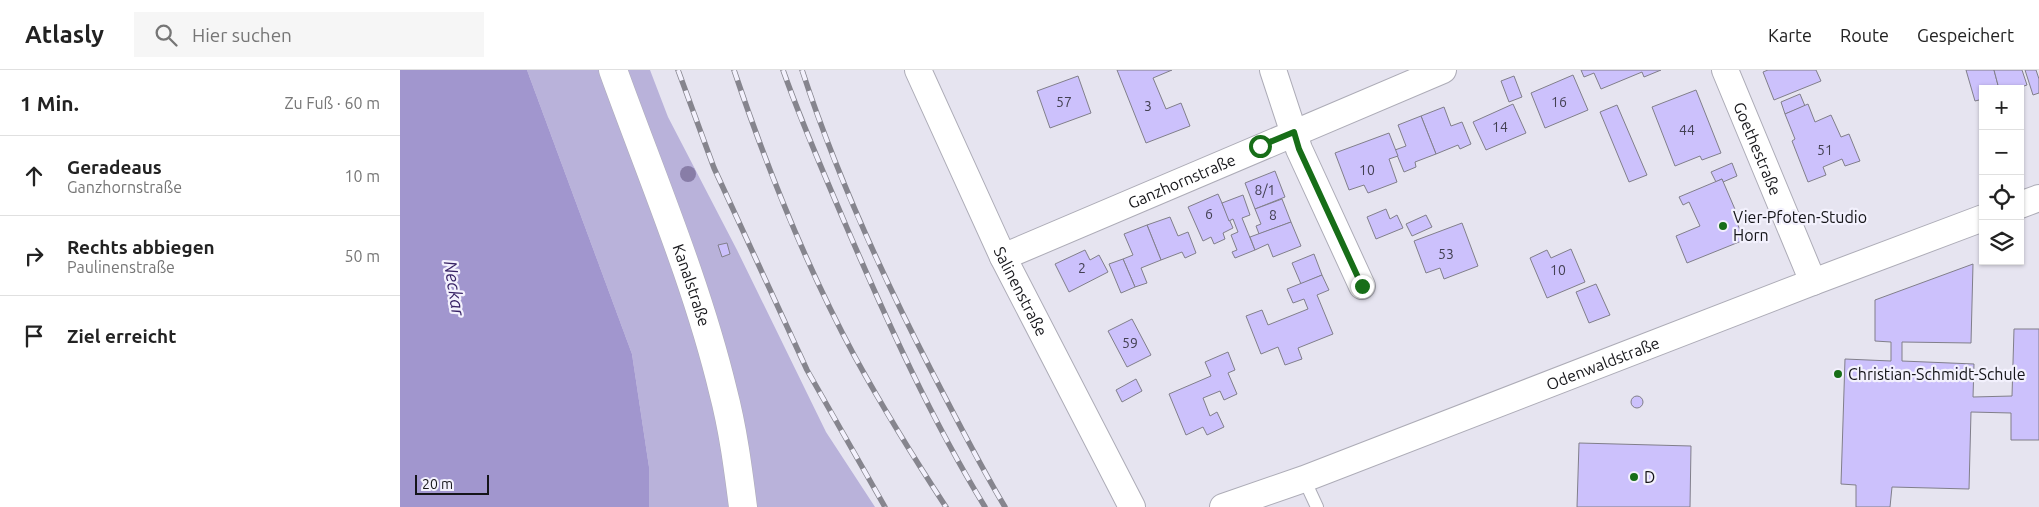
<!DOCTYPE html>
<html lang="de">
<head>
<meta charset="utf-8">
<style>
	:root { --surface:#fff; --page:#f6f6f6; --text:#222; --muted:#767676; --line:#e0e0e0 }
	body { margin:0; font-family:Ubuntu,sans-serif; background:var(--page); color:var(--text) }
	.controls { position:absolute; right:15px; top:15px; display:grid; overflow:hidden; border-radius:0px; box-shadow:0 1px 4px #0004 }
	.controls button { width:45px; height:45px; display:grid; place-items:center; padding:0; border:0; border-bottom:1px solid var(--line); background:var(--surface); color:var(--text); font:25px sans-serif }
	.scale { position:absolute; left:15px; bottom:12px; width:74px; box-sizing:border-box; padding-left:5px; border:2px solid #151519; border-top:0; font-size:14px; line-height:18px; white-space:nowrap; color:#151519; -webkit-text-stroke:4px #f3f1fd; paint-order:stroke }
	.stop { position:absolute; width:15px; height:15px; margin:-11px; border:4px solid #176e18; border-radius:50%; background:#fff }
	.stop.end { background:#176e18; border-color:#fff; box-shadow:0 1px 5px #0008 }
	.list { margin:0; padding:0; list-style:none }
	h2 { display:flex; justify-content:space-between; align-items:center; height:65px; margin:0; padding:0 20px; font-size:21px }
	h2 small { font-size:16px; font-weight:400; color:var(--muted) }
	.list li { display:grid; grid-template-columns:32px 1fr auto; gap:15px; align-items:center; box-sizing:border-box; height:80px; padding:0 20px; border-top:1px solid var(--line) }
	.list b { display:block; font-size:19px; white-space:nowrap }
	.list p { margin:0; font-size:16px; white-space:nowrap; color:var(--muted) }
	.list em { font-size:16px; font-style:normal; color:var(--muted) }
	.icon { flex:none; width:28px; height:28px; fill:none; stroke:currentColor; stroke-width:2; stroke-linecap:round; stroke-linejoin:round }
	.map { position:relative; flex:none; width:1639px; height:437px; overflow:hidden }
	header { display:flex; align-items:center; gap:30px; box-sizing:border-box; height:70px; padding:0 25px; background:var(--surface); border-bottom:1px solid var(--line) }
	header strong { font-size:24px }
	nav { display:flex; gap:28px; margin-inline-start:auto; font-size:18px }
	.search { width:350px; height:45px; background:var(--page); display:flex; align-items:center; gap:12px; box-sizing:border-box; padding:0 18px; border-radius:0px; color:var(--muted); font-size:19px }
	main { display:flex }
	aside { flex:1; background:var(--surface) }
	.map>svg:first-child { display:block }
	.green { fill:#b9b2da }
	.water { fill:#a196ce }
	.building { fill:#ccc1fc; stroke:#817f8a }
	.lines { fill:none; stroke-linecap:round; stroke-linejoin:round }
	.service-casing { stroke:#adacb7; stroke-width:14 }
	.minor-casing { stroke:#adacb7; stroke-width:28 }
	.secondary-casing { stroke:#adacb7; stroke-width:29 }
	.service { stroke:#fff; stroke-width:12 }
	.minor { stroke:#fff; stroke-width:26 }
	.secondary { stroke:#fff; stroke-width:28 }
	.rail-casing { stroke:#86858e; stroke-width:5.5 }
	.rail { stroke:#f3f1fd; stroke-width:4; stroke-dasharray:11; stroke-linecap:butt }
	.tree { fill:#887da7 }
	.route { stroke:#176e18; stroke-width:6 }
	.poi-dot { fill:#176e18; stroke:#f3f1fd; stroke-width:2 }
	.labels { text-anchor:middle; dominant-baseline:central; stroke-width:4.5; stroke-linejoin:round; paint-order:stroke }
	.number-label { font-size:14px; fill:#434052 }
	.street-label { font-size:16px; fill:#151519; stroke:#f3f1fd }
	.poi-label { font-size:16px; fill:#151519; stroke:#f3f1fd; text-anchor:start }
	.water-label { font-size:18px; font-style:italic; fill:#382366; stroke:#f3f1fd }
</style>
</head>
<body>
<header>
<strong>Atlasly</strong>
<div class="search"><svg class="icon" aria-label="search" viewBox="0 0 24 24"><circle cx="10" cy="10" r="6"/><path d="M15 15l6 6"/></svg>Hier suchen</div>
<nav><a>Karte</a><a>Route</a><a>Gespeichert</a></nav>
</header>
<main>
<aside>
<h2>1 Min.<small>Zu Fuß · 60 m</small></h2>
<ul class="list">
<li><svg class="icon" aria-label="ahead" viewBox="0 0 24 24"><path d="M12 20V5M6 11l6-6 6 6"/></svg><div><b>Geradeaus</b><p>Ganzhornstraße</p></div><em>10 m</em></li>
<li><svg class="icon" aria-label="right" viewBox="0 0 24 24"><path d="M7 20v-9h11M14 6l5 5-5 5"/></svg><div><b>Rechts abbiegen</b><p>Paulinenstraße</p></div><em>50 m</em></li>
<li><svg class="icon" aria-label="arrive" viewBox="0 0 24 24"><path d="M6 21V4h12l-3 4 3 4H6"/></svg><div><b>Ziel erreicht</b></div></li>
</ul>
</aside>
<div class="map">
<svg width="1639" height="437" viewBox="0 0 1639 437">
	<rect width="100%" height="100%" fill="#e6e4f0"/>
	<!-- green -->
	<polygon class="green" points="127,0 250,0 268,47 337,180 426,362 475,437 249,437 249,397 232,284"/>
	<!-- water -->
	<polygon class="water" points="0,0 127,0 232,284 249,397 249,437 0,437"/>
	<!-- building -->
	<g class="building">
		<polygon points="717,0 772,0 753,8 766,39 781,33 790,56 746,73"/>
		<polygon points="1181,0 1261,0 1244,7 1242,2 1201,19 1194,3 1184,7"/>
		<polygon points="1368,0 1416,0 1421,11 1374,30 1363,2"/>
		<polygon points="1566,0 1594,0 1599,19 1583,19 1583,29 1575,31"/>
		<polygon points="1594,0 1622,0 1627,15 1615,19 1599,19"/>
		<polygon points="1625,0 1636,0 1639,9 1639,23 1633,25"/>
		<polygon points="1173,5 1188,40 1145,58 1131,23"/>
		<polygon points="678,6 691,43 650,58 637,21"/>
		<polygon points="1114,6 1122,27 1109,32 1101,11"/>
		<polygon points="1296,20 1321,83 1302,90 1300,86 1275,96 1252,37"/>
		<polygon points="1400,24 1405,36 1385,44 1381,32"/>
		<polygon points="1113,34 1126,63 1086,80 1073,52"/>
		<polygon points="1408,34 1415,52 1431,45 1441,67 1449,64 1460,91 1445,96 1442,89 1423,97 1426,105 1408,112 1392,71 1395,69 1385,44"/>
		<polygon points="1217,35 1247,105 1229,112 1200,42"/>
		<polygon points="1044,37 1051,56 1062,52 1071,74 1060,79 1058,75 1036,84 1021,46"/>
		<polygon points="1021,46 1036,84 1015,92 1016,97 1004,102 995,80 1006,76 998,55"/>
		<polygon points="989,63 998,86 989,89 997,112 968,123 964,115 949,120 935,83"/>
		<polygon points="1332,93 1337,106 1323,112 1322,109 1316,112 1311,102"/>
		<polygon points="875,101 885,127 855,139 845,113"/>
		<polygon points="1322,109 1337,144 1334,145 1344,170 1287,193 1276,166 1300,156 1289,132 1283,135 1279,127"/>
		<polygon points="818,124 833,158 823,163 825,169 814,174 811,167 803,171 788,137"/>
		<polygon points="843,125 850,145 842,148 855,180 835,188 832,182 837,180 831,165 838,162 833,149 829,151 822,133"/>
		<polygon points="882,129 891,152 859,164 856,156 861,154 855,139"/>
		<polygon points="986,139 990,149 997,145 1003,158 976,169 967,147"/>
		<polygon points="1026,145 1032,157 1012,166 1006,154"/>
		<polygon points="770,147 778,166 788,162 796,183 785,188 782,182 761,190 747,155"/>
		<polygon points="891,152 901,176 873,187 868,174 855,180 850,167"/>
		<polygon points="1062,153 1078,196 1044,209 1040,198 1026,203 1014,171"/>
		<polygon points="747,155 761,190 741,198 747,213 735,217 723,189 733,185 724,164"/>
		<polygon points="327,173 330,184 322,187 318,175"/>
		<polygon points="1171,179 1185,212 1147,228 1130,188 1147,180 1151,188"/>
		<polygon points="685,180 690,190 699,185 708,202 669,222 655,194"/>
		<polygon points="914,184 922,205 901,214 892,193"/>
		<polygon points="723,189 735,217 721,223 709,194"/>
		<polygon points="1573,194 1571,273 1502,272 1502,291 1574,294 1573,327 1612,326 1614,259 1639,259 1639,370 1611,370 1611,343 1571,342 1569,419 1492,417 1490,437 1456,437 1456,415 1441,414 1445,289 1491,291 1491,272 1475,271 1475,230"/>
		<polygon points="922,205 929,220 917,225 933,264 898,278 902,289 885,295 878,277 861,284 846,246 862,240 868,255 908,239 904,229 893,233 887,219"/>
		<polygon points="1196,214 1210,245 1189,253 1176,222"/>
		<polygon points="732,249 751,285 727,297 708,261"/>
		<polygon points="828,282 835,300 828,303 837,324 824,330 820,321 803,328 810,346 817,342 824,357 807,365 803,357 786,365 769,324 811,306 805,292"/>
		<polygon points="736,309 742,321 722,332 716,320"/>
		<circle cx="1237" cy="332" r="6"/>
		<polygon points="1179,373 1291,376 1290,437 1177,437"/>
	</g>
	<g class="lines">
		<!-- service casing -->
		<g class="service-casing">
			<polyline id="service" points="904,409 917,437"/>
		</g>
		<!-- minor casing -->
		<g class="minor-casing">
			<g id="minor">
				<path id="s1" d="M518,0L603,187L732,437"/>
				<polyline points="873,0 899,79 962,216"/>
				<path id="s2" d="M1325,0L1413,212"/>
				<polyline points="1620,135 1639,128"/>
				<path id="s3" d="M603,187L1043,0"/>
				<path id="s4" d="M823,437L904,409L1413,212L1583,148"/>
			</g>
		</g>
		<!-- secondary casing -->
		<g class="secondary-casing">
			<g id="secondary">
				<path id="s5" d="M213,0C251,105 297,213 323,321C333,359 338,398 343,437"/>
			</g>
		</g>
		<!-- service -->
		<use href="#service" class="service"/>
		<!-- minor -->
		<use href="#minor" class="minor"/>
		<!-- secondary -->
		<use href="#secondary" class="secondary"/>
		<!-- rail casing -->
		<g class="rail-casing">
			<g id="rail">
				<polyline points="278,0 314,98 407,300 485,437"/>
				<path d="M334,0C367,98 406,196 455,287C483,338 514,388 546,437"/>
				<path d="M383,0C402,54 425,106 447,158C488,253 531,349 585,437"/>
				<path d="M402,0C436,104 481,203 531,300C555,346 578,392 605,437"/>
			</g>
		</g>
		<!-- rail -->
		<use href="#rail" class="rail"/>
	</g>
	<!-- trees -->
	<circle class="tree" cx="288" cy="104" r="8"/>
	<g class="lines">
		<!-- route -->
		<polyline class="route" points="860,76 894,62 899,79 962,216"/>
	</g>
	<!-- markers -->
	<g class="poi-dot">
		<circle cx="1323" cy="156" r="5"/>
		<circle cx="1438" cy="304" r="5"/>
		<circle cx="1234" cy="407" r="5"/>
	</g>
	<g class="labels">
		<!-- number labels -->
		<g class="number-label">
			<text x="664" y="32">57</text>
			<text x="1159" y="32">16</text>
			<text x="748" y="36">3</text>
			<text x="1100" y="57">14</text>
			<text x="1287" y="60">44</text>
			<text x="1425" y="80">51</text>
			<text x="967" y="100">10</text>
			<text x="865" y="120">8/1</text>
			<text x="809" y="144">6</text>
			<text x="873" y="145">8</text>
			<text x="1046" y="184">53</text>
			<text x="682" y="198">2</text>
			<text x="1158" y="200">10</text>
			<text x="730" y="273">59</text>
		</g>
		<!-- street labels -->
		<g class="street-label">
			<text stroke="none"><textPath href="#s2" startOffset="85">Goethestraße</textPath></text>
			<text stroke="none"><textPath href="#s3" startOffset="194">Ganzhornstraße</textPath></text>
			<text stroke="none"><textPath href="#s5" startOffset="229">Kanalstraße</textPath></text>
			<text stroke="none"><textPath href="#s1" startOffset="244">Salinenstraße</textPath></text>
			<text stroke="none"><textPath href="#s4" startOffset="406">Odenwaldstraße</textPath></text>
		</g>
		<!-- poi labels -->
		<g class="poi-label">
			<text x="1333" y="147">Vier-Pfoten-Studio<tspan x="1333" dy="18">Horn</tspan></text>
			<text x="1448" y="304">Christian-Schmidt-Schule</text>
			<text x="1244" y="407">D</text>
		</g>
		<!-- water labels -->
		<g class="water-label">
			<text transform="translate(55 218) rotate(81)">Neckar</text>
		</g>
	</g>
</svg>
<div class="controls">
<button>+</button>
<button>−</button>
<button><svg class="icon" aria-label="locate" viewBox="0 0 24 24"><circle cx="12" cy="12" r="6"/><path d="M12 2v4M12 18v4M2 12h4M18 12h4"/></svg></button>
<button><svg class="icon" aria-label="layers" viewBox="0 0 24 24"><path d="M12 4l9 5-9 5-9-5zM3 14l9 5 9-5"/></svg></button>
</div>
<div class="scale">20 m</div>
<div class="stop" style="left:860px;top:76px"></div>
<div class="stop end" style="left:962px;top:216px"></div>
</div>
</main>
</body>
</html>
